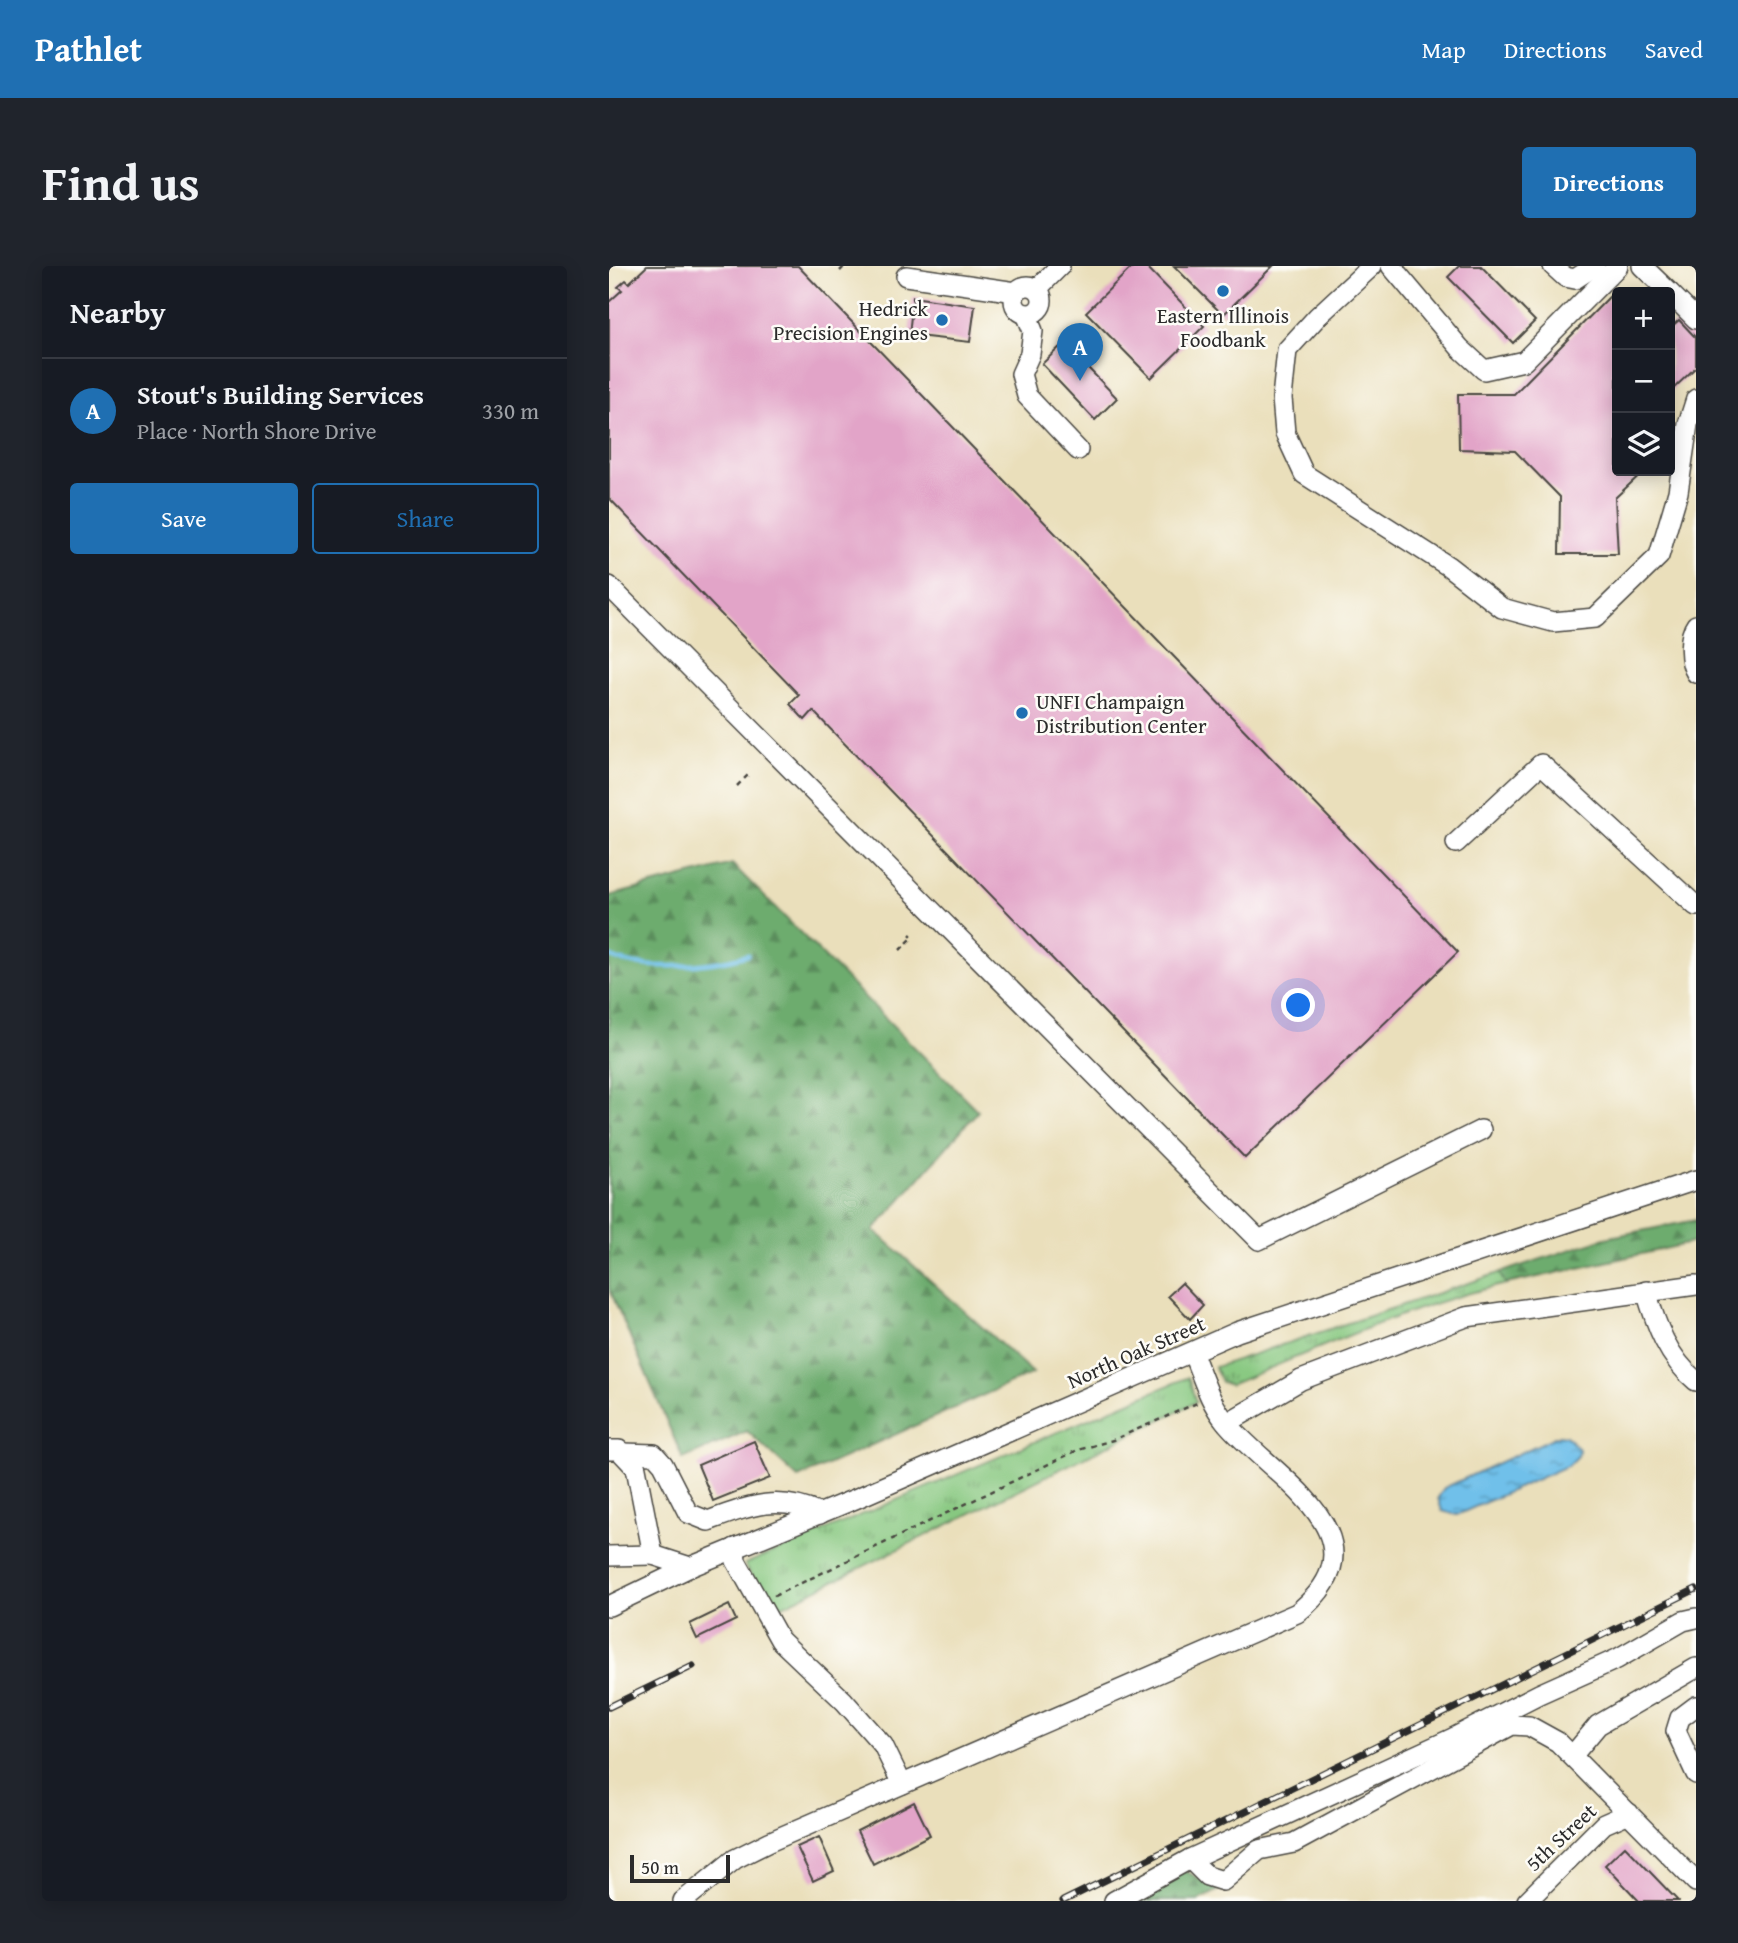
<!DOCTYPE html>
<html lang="en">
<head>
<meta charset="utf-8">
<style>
	:root { --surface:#171b24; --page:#20242c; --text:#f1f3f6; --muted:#9ea1a6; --line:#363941; --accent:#1f6fb2 }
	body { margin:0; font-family:"Gentium Book Plus",serif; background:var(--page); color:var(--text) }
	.controls { position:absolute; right:21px; top:21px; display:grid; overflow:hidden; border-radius:7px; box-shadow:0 4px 18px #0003 }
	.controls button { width:63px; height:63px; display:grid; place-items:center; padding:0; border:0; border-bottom:2px solid var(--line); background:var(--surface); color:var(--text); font:35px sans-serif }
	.scale { position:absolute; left:21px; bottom:18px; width:100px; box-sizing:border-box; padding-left:7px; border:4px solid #2b2b2b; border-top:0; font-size:19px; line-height:24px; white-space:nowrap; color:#2b2b2b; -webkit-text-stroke:5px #fdfcf7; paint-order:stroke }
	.you { position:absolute; left:690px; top:740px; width:24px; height:24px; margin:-18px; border:5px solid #fff; border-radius:50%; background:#1a73e8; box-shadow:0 0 0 10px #1a73e833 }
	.badge { display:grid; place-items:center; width:46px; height:46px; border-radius:50%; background:var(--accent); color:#fff; font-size:23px; font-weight:700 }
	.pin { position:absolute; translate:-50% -58px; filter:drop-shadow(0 2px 4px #0008) }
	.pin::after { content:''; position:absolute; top:37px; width:24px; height:21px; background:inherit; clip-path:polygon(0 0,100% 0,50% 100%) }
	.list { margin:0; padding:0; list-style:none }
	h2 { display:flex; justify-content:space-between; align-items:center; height:91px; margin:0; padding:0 28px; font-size:30px }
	h2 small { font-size:23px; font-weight:400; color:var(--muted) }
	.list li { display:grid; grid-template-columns:46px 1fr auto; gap:21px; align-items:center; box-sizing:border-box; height:105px; padding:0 28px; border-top:2px solid var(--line) }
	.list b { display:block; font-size:26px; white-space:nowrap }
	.list p { margin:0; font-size:23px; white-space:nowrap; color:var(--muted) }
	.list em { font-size:23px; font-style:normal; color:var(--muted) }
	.actions { display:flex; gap:14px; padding:21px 28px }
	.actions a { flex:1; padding:16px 0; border:2px solid var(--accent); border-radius:7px; text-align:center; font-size:24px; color:var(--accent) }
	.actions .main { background:var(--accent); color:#fff }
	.icon { flex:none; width:38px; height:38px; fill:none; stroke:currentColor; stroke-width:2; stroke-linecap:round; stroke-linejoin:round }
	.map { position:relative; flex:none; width:1087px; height:1635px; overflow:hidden; border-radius:7px }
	header { display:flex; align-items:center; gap:42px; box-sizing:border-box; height:98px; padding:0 35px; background:var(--accent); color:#fff }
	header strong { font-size:33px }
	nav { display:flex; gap:38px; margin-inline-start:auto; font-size:24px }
	.intro { display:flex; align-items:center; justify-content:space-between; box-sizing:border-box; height:168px; padding:0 42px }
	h1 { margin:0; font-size:49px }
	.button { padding:18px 32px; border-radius:7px; background:var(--accent); color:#fff; font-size:24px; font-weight:700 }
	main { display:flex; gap:42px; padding:0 42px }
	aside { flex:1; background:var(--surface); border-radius:7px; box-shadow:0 4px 18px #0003 }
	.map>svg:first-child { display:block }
	.grass { fill:url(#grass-tufts); stroke:#597a56; stroke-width:2 }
	.forest { fill:url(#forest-firs); stroke:#4c6c4c; stroke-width:2 }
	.water { fill:url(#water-ripples); stroke:#4d768a; stroke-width:2 }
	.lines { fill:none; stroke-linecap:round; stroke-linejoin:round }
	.stream { stroke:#6fc0ea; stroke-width:4.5 }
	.building { fill:#e2a4c8 }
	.minor-casing { stroke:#484641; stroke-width:22 }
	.path { stroke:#484641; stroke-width:2.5; stroke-dasharray:5 5; stroke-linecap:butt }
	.minor { stroke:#fff; stroke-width:19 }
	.rail-casing { stroke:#2b2b2b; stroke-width:7 }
	.rail { stroke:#fdfcf7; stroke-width:4.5; stroke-dasharray:13; stroke-linecap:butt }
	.poi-dot { fill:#1f6fb2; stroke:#fdfcf7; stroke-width:2.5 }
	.labels { text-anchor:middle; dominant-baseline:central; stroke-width:5; stroke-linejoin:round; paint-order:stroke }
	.poi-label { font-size:21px; fill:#2b2b2b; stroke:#fdfcf7; text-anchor:end }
	.street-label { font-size:21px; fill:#2b2b2b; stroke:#fdfcf7 }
</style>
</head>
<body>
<header>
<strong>Pathlet</strong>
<nav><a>Map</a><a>Directions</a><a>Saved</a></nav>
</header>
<div class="intro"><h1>Find us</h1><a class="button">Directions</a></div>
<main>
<aside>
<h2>Nearby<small></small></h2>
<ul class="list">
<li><span class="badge">A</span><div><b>Stout's Building Services</b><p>Place · North Shore Drive</p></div><em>330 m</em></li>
</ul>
<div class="actions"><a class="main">Save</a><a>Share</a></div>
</aside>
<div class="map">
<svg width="1087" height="1635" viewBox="0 0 1087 1635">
	<defs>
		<pattern id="grass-tufts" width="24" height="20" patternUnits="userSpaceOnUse" patternTransform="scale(1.75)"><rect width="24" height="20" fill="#87c880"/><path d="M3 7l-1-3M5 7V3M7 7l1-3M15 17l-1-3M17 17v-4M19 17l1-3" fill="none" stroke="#6fa369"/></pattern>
		<pattern id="forest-firs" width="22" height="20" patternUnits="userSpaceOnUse" patternTransform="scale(1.75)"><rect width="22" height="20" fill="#6dac6e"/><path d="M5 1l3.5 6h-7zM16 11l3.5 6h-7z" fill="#5a8c5b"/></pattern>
		<pattern id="water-ripples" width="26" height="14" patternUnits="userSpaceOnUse" patternTransform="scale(1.75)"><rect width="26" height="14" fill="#6fc0ea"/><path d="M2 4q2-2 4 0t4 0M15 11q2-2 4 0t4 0" fill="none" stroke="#5b9cbe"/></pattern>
	</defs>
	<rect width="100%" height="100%" fill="#fdfcf7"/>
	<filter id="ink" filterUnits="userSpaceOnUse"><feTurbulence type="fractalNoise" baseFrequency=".0143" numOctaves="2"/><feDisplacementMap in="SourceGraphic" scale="14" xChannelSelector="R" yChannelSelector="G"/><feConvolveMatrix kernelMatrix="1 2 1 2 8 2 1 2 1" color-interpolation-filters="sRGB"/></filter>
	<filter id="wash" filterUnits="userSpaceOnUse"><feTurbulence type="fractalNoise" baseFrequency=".00686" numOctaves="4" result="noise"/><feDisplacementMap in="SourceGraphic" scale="28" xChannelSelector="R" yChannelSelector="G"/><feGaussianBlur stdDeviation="1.57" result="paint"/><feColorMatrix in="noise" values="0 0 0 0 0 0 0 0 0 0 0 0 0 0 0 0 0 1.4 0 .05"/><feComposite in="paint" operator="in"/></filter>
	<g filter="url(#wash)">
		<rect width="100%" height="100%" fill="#eadfbb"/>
		<!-- grass -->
		<g class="grass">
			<path d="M890,1007L897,1018C802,1039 711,1082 621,1119L612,1116L606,1101Z"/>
			<polygon points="579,1111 587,1136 162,1346 136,1298"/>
		</g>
		<!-- forest -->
		<g class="forest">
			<polygon points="123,598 369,845 265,964 424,1107 189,1212 138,1165 74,1193 0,1022 0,630"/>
			<polygon points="1087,954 1087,976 897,1018 890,1007 996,972"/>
			<polygon points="573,1603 610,1624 589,1635 511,1635"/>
		</g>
		<!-- water -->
		<polygon class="water" points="950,1169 957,1170 970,1183 969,1190 960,1199 848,1249 833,1245 829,1232 835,1222"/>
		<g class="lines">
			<!-- stream -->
			<path class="stream" d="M0,690C35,707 102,700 139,689"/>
		</g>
		<g id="blocks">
			<!-- building -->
			<g class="building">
				<polygon points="38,0 189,0 849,686 636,892 204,445 196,454 192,450 181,438 190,429 0,232 0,36 13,24 9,21 17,14 20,17"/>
				<polygon points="524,0 537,0 595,60 542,112 477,46"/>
				<polygon points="565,0 664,0 614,49"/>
				<polygon points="850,0 872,0 926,55 904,77 839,11"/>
				<polygon points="1002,29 1008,35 1008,205 1035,205 1006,232 1009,288 950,288 951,231 906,185 850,183 849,128 905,128"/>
				<polygon points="304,31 366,40 361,76 300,69"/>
				<polygon points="1070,54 1087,72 1087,101 1061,126 1061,62"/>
				<polygon points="455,77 508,132 486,154 433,98"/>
				<polygon points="573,1017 594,1039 581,1053 559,1030"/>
				<polygon points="145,1175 161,1212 104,1235 89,1199"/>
				<polygon points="120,1339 127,1354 88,1373 81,1358"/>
				<polygon points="305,1536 321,1569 264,1598 248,1565"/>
				<polygon points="210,1571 225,1605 204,1615 188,1581"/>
				<polygon points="1016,1580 1069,1635 1030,1635 996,1599"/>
			</g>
		</g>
	</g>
	<g filter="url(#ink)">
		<use href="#blocks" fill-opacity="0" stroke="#484641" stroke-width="2"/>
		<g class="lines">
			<!-- minor casing -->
			<g class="minor-casing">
				<g id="minor">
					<polyline points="763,0 709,50 678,84 673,132 676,167 695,208 839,300 893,342 944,356 986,352 1050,290 1069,226 1079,158 1087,133"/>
					<polyline points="782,0 851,82 875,104 915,95 1009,0"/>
					<polyline points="944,0 956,11 966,13 986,0"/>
					<polyline points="1033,0 1060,26"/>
					<polyline points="297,10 407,26"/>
					<circle cx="419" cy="34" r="14"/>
					<polyline points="428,23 451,0"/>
					<polyline points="1061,27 1087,53"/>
					<polyline points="417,48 424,65 421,88 412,108 418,130 469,184"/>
					<polyline points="0,320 650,974 872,864"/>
					<path d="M1087,359C1079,370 1080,396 1087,407"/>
					<polyline points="847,577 932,498 1087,640"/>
					<path d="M1037,1025C1047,1059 1059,1092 1087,1115"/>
					<polyline points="618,1157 692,1114 857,1051 1087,1019"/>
					<polyline points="0,1184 10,1184 27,1202 44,1289 81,1301"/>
					<path d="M14,1187L45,1188L54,1198L79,1247L99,1255C140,1240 169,1228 211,1248"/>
					<polyline points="126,1282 127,1295 171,1374 235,1435 274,1479 293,1518"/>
					<polyline points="0,1290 44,1289"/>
					<polyline points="0,1340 81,1301 246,1233 628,1066 1087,914"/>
					<polyline points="1087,1440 1071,1452 1067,1465 1087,1508"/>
					<polyline points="964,1489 989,1459 1087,1402"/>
					<polyline points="581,1593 598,1610 614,1615 650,1584 685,1577 903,1459 920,1460 949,1476 1087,1616"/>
					<path d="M74,1635L126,1593L160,1576L688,1347C785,1270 660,1210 616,1155C600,1135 594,1112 584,1088"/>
					<polyline points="505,1635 581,1593 842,1473 930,1428 1008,1393 1074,1355 1087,1352"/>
					<polyline points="918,1635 995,1558 1020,1547"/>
				</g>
			</g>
			<!-- path -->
			<g class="path">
				<polyline points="231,5 236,0"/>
				<polyline points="128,520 141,507"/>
				<polyline points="291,684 304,671 301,668"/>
				<polyline points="165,1330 469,1184 504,1174 588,1137"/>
			</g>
			<!-- minor -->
			<use href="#minor" class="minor"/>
			<!-- rail casing -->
			<g class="rail-casing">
				<g id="rail">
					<polyline points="0,1441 84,1400"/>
					<polyline points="454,1635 1087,1323"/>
				</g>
			</g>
			<!-- rail -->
			<use href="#rail" class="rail"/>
		</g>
	</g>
	<!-- markers -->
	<g class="poi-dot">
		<circle cx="614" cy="25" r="7"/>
		<circle cx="333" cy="54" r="7"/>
		<circle cx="413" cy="447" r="7"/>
	</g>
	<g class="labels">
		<!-- poi labels -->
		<g class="poi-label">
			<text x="319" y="42">Hedrick<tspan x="319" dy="24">Precision Engines</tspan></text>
			<text x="614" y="49" text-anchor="middle">Eastern Illinois<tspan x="614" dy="24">Foodbank</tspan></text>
			<text x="427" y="435" text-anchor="start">UNFI Champaign<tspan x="427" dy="24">Distribution Center</tspan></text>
		</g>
		<!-- street labels -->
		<g class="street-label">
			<text transform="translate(527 1086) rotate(-24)">North Oak Street</text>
			<text transform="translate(952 1571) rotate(-43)">5th Street</text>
		</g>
	</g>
</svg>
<div class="controls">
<button>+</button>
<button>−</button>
<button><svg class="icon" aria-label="layers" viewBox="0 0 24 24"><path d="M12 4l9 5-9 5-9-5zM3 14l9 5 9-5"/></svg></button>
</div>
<div class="scale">50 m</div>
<div class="you"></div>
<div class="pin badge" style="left:471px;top:115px">A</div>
</div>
</main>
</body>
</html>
